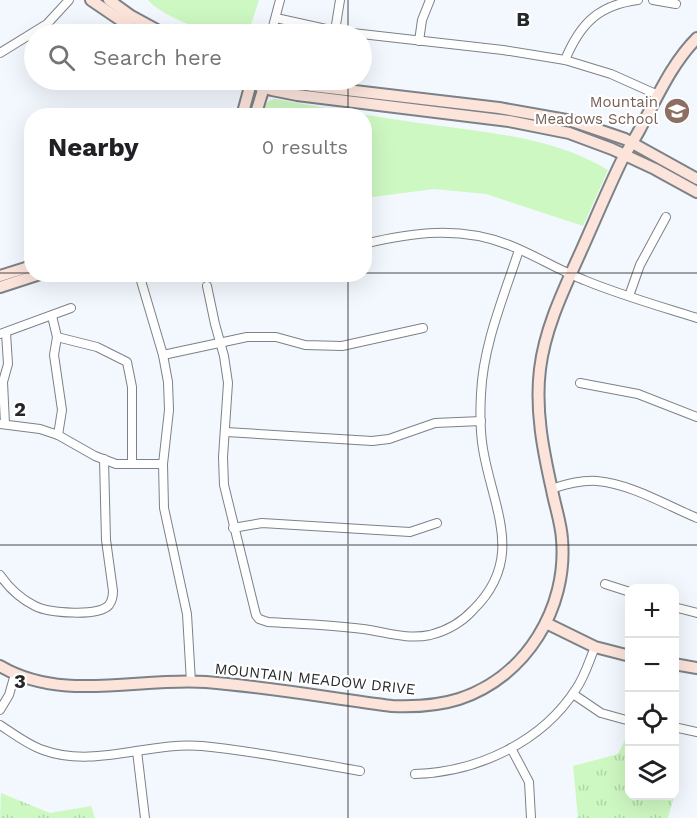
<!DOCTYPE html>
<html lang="en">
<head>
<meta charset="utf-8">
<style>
	:root { --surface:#fff; --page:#f6f6f6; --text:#202124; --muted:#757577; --line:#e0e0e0 }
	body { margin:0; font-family:"Work Sans",sans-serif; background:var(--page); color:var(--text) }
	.controls { position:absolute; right:18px; bottom:18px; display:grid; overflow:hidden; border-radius:12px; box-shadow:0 6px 24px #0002 }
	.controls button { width:54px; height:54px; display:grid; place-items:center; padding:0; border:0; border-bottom:2px solid var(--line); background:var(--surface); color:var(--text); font:30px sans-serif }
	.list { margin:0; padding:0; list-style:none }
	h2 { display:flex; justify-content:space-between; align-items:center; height:78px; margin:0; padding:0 24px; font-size:26px }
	h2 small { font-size:20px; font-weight:400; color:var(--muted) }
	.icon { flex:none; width:33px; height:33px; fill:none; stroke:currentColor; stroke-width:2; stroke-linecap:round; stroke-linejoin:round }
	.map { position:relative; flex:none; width:697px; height:818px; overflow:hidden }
	.search { position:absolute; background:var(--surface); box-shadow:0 6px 24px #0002; left:24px; top:24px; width:348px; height:66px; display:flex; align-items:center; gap:15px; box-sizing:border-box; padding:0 21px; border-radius:33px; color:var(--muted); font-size:22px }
	.panel { position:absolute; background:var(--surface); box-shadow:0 6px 24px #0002; left:24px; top:108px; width:348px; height:174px; border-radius:24px }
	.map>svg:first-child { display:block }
	.grass { fill:url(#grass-tufts) }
	.park { fill:#cef8c2 }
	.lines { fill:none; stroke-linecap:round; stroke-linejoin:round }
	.street-casing { stroke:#7c8287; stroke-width:10 }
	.secondary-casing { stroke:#7c8287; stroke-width:14 }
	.street { stroke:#fff; stroke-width:8 }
	.secondary { stroke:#fce4db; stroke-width:10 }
	.grid { fill:none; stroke:#252729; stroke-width:1.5; stroke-opacity:0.55 }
	.labels { text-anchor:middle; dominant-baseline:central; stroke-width:4.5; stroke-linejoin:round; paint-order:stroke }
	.education-label { font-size:15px; fill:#785e54; stroke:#fff; text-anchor:end }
	.street-label { font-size:15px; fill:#252729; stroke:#fff }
	.grid-label { font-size:20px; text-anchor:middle; font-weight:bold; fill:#252729; stroke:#fff; stroke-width:4.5; stroke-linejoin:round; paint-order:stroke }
</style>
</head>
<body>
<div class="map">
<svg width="697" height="818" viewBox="0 0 697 818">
	<defs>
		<pattern id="grass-tufts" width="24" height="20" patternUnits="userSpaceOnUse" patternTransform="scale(1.5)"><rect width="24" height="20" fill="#cef8c2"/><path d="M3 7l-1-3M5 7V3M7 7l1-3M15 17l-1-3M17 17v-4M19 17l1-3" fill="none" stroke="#b1d5a7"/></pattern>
	</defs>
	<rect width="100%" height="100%" fill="#f2f8fe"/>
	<!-- grass -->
	<g class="grass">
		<polygon points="629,732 630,796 674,796 668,818 578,818 573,766 618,754"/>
		<polygon points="1,793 50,813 91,806 95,818 0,818"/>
	</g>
	<!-- park -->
	<g class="park">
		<path d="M148,0H259L248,34C240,34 232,35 224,34C205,33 160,15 148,0Z"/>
		<path d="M275,99C323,108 371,116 419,123C482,132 552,136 608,170L583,226L486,194L434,189L365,198L364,116L262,115C264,107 265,101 275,99Z"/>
	</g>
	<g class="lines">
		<!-- street casing -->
		<g class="street-casing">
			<g id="street">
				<polyline points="653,0 676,4"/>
				<polyline points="276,18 335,31 503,50 565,60 611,74 658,95"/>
				<polyline points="335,31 340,0"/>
				<polyline points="271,34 280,0"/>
				<polyline points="419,41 422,20 430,0"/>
				<polyline points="0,53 47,24 69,0"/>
				<path d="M565,60C580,24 598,5 638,0"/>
				<path d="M364,244C413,232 461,226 509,245C535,255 558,270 584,280C620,295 659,306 697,318"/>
				<polyline points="139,274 163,355 168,382 169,410 163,464 164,508 187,614 191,682"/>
				<path d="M207,286L215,324L224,356L228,383L223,457L224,485L256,615L259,619L268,622C300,624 331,625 363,629C386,632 407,640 430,635C446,631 462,622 473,610C526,558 493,509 483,449C480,431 480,412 481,394C483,345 504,296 519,250"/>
				<polyline points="629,296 640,265 666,217"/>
				<polyline points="52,316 57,337 54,355 62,410 58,435"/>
				<polyline points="0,334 71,308"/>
				<polyline points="57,337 97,347 127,362 132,387 132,464"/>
				<polyline points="163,355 247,337 276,337 305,345 342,346 423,328"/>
				<polyline points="580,383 638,394 697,417"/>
				<polyline points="0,424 40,429 58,435 95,456 116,464 163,464"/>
				<polyline points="5,424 3,382 8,364 6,333"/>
				<polyline points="226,432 372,441 389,439 435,423 481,421"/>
				<path d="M551,489C566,484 581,480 597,481C631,484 666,505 697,518"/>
				<polyline points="233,528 262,523 410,532 437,523"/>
				<path d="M0,575C9,588 21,599 35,606C49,613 98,617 109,605C112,601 113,596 113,591L106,540L104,459"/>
				<polyline points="605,584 630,592"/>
				<polyline points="674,607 697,613"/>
				<polyline points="573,694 601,713 630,721"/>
				<polyline points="0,710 9,695 15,674"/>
				<path d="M0,725C14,734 28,745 43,750C94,769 150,741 202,746C255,751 308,762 360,771"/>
				<polyline points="674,727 697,732"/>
				<polyline points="511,748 529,782 531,818"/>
				<polyline points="137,751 145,818"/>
				<path d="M415,774C478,772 542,742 576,689C585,676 589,661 595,647"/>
			</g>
		</g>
		<!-- secondary casing -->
		<g class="secondary-casing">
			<g id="secondary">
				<polyline points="91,0 141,34"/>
				<polyline points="109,0 131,16 164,34"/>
				<polyline points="240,80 272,90 297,95 509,121 569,133 612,149 655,169 697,192"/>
				<polyline points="284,80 312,86 499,108 572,121 625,139 697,179"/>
				<polyline points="242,116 251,83 255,80"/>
				<polyline points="255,116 264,87 263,81"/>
				<polyline points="0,276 32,266"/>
				<polyline points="0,287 40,274"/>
				<polyline points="546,623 595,647 630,656"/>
				<polyline points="674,664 697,668"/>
				<path d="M0,666C63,703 138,677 206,682C268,687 330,698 392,706C415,707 437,706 459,699C526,677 568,608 562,539C561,523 555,506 552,490C543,450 535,410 540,369C545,327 565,287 582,249C595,220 607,191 621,162C627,150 635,139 641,127C658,96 672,63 697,38"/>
			</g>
		</g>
		<!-- street -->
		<use href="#street" class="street"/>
		<!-- secondary -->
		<use href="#secondary" class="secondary"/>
	</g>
	<!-- grid -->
	<path class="grid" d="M348,0V34M348,80V116M0,273H32M364,273H697M348,274V818M0,545H697"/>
	<!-- icons -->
	<defs>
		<g id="school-disc" transform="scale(1.35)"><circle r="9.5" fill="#8d6e63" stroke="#fff"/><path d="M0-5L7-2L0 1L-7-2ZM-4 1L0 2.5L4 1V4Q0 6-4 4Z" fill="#fff"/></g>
	</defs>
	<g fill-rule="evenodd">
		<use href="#school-disc" x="677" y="111"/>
	</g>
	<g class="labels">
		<!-- education labels -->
		<g class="education-label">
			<text x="658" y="102">Mountain<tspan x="658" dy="17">Meadows School</tspan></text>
		</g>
		<!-- street labels -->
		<g class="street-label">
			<text transform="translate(315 679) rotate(6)">MOUNTAIN MEADOW DRIVE</text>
		</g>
	</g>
	<g class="grid-label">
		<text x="523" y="26">B</text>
		<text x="20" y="416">2</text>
		<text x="20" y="688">3</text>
	</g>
</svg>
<div class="controls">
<button>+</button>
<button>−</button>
<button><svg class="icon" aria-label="locate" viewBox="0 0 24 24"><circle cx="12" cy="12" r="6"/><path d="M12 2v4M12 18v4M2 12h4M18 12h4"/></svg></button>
<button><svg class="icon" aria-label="layers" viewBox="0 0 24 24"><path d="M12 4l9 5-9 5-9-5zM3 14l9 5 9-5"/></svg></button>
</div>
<div class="search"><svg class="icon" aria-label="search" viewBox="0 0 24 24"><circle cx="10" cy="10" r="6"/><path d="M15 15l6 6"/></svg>Search here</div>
<section class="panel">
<h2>Nearby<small>0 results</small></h2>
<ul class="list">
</ul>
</section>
</div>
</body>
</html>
